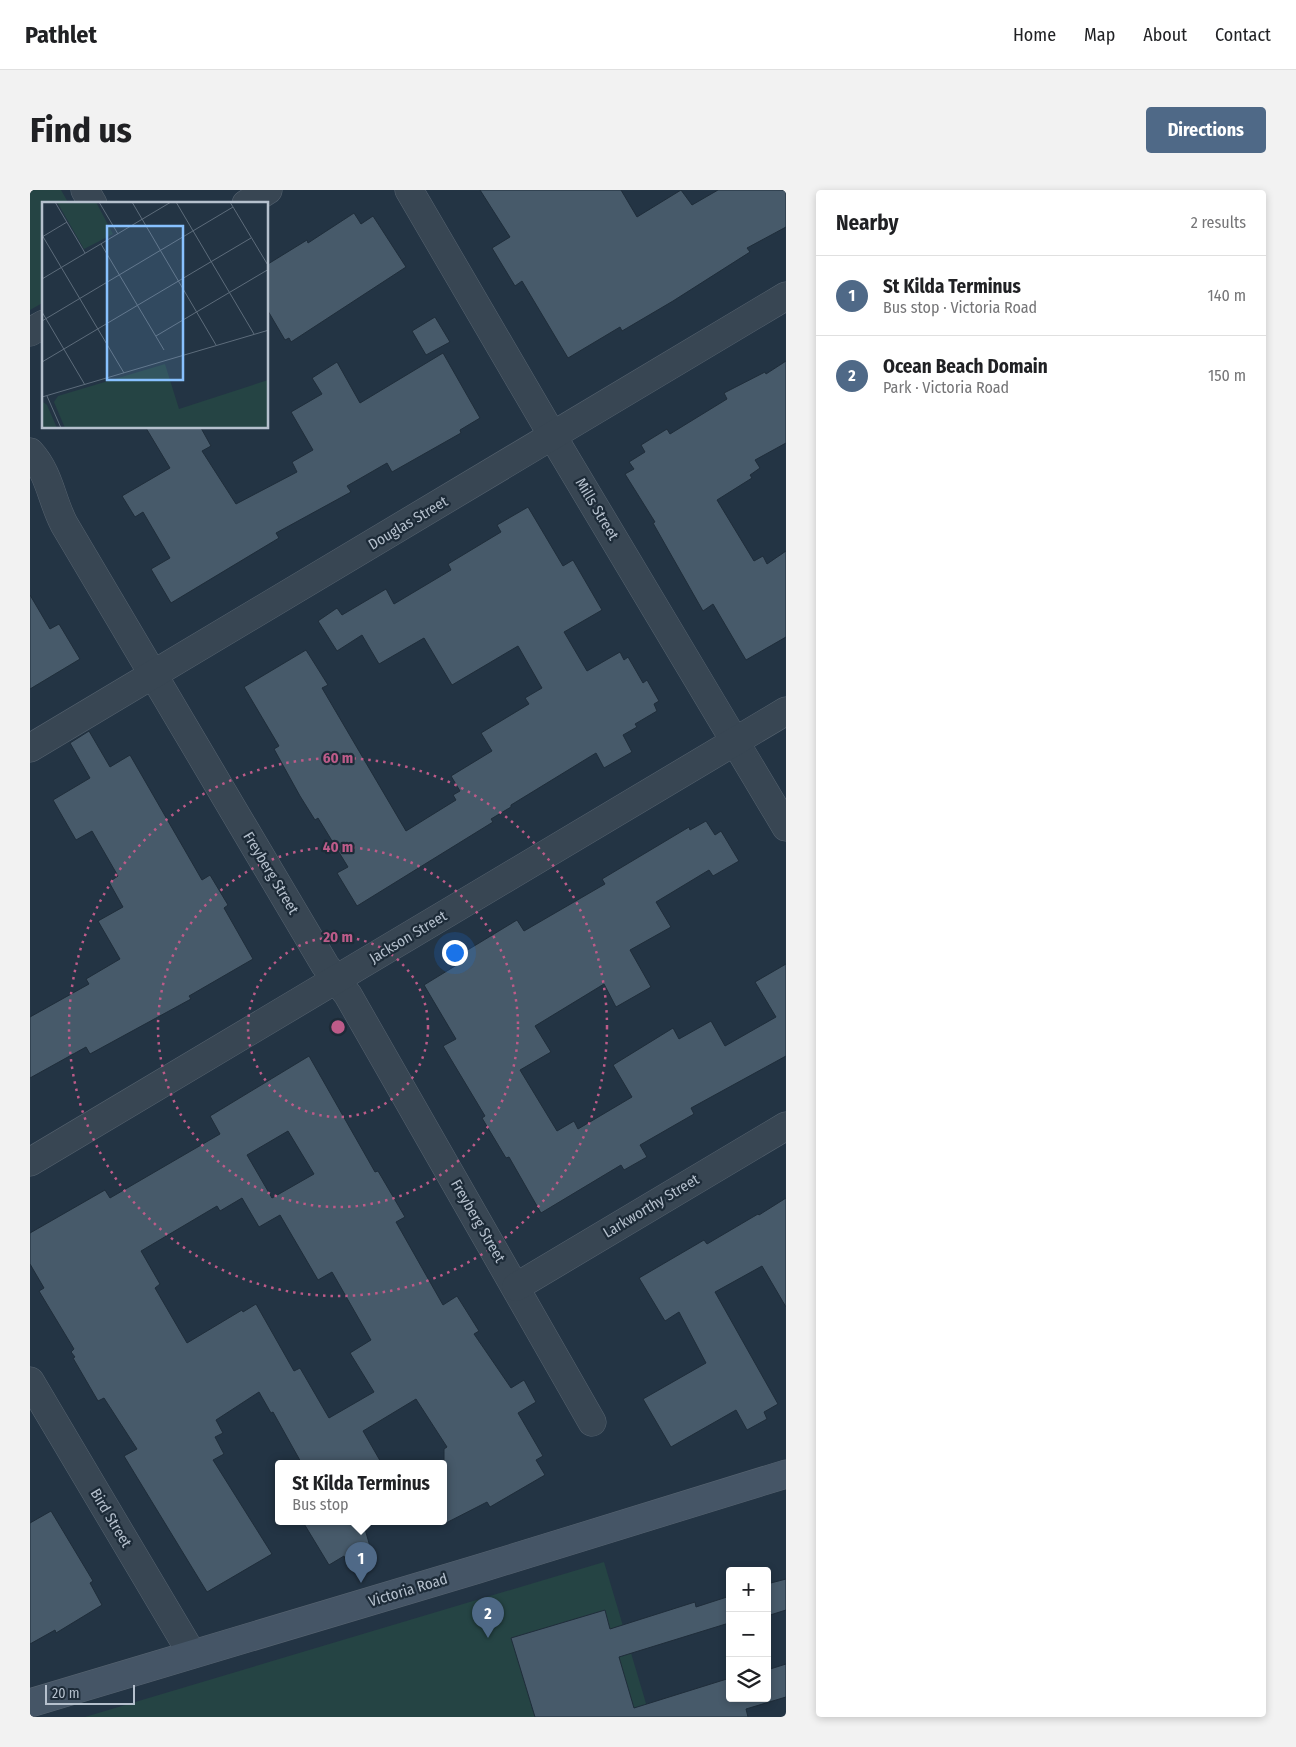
<!DOCTYPE html>
<html lang="en">
<head>
<meta charset="utf-8">
<style>
	:root { --surface:#fff; --page:#f2f2f2; --text:#202124; --muted:#757577; --line:#e0e0e0; --accent:#4f6987 }
	body { margin:0; font-family:"Fira Sans Condensed",sans-serif; background:var(--page); color:var(--text) }
	.controls { position:absolute; right:15px; bottom:15px; display:grid; overflow:hidden; border-radius:5px; box-shadow:0 2px 8px #0003 }
	.controls button { width:45px; height:45px; display:grid; place-items:center; padding:0; border:0; border-bottom:1px solid var(--line); background:var(--surface); color:var(--text); font:25px sans-serif }
	.scale { position:absolute; left:15px; bottom:12px; width:90px; box-sizing:border-box; padding-left:5px; border:2px solid #b5c0cd; border-top:0; font-size:14px; line-height:18px; white-space:nowrap; color:#b5c0cd; -webkit-text-stroke:4px #1d2b38; paint-order:stroke }
	.you { position:absolute; left:424px; top:762px; width:18px; height:18px; margin:-12px; border:4px solid #fff; border-radius:50%; background:#1a73e8; box-shadow:0 0 0 8px #1a73e833 }
	.badge { display:grid; place-items:center; width:32px; height:32px; border-radius:50%; background:var(--accent); color:#fff; font-size:16px; font-weight:700 }
	.pin { position:absolute; translate:-50% -41px; filter:drop-shadow(0 1px 2px #0008) }
	.pin::after { content:''; position:absolute; top:26px; width:18px; height:15px; background:inherit; clip-path:polygon(0 0,100% 0,50% 100%) }
	.popup { position:absolute; left:245px; top:1270px; width:172px; height:65px; box-sizing:border-box; display:grid; place-content:center; border-radius:5px; background:var(--surface); filter:drop-shadow(0 1px 4px #0005); font-size:16px; white-space:nowrap; color:var(--muted) }
	.popup b { font-size:19px; color:var(--text) }
	.popup::after { content:''; position:absolute; left:50%; top:100%; margin-left:-10px; border:10px solid transparent; border-top-color:var(--surface) }
	.list { margin:0; padding:0; list-style:none }
	h2 { display:flex; justify-content:space-between; align-items:center; height:65px; margin:0; padding:0 20px; font-size:21px }
	h2 small { font-size:16px; font-weight:400; color:var(--muted) }
	.list li { display:grid; grid-template-columns:32px 1fr auto; gap:15px; align-items:center; box-sizing:border-box; height:80px; padding:0 20px; border-top:1px solid var(--line) }
	.list b { display:block; font-size:19px; white-space:nowrap }
	.list p { margin:0; font-size:16px; white-space:nowrap; color:var(--muted) }
	.list em { font-size:16px; font-style:normal; color:var(--muted) }
	.icon { flex:none; width:28px; height:28px; fill:none; stroke:currentColor; stroke-width:2; stroke-linecap:round; stroke-linejoin:round }
	.map { position:relative; flex:none; width:756px; height:1527px; overflow:hidden; border-radius:5px }
	header { display:flex; align-items:center; gap:30px; box-sizing:border-box; height:70px; padding:0 25px; background:var(--surface); border-bottom:1px solid var(--line) }
	header strong { font-size:24px }
	nav { display:flex; gap:28px; margin-inline-start:auto; font-size:18px }
	.intro { display:flex; align-items:center; justify-content:space-between; box-sizing:border-box; height:120px; padding:0 30px }
	h1 { margin:0; font-size:35px }
	.button { padding:12px 22px; border-radius:5px; background:var(--accent); color:#fff; font-size:18px; font-weight:700 }
	main { display:flex; gap:30px; padding:0 30px }
	aside { flex:1; background:var(--surface); border-radius:5px; box-shadow:0 2px 8px #0003 }
	.map>svg:first-child { display:block }
	.green { fill:#254444 }
	.building { fill:#475a6a; stroke:#1f2d3a; fill-rule:evenodd }
	.lines { fill:none; stroke-linecap:round; stroke-linejoin:round }
	.street-casing { stroke:#566370; stroke-width:29 }
	.secondary-casing { stroke:#566370; stroke-width:29 }
	.street { stroke:#384653; stroke-width:28 }
	.secondary { stroke:#455566; stroke-width:28 }
	.ring { fill:none; stroke:#bd5b89; stroke-width:2.5; stroke-dasharray:2.5 5 }
	.labels { text-anchor:middle; dominant-baseline:central; stroke-width:4.5; stroke-linejoin:round; paint-order:stroke }
	.street-label { font-size:15px; fill:#b5c0cd; stroke:#1d2b38 }
	.inset-road { fill:none; stroke:#5d6c7b; stroke-width:1 }
	.view { fill:#88c1ff; fill-opacity:0.15; stroke:#88c1ff; stroke-width:2.5 }
	.inset-edge { fill:none; stroke:#b5c0cd; stroke-width:2.5 }
	.centre { fill:#bd5b89; stroke:#1d2b38; stroke-width:2.5 }
	.ring-label { font-size:15px; text-anchor:middle; font-weight:bold; fill:#bd5b89; stroke:#1d2b38; stroke-width:4.5; stroke-linejoin:round; paint-order:stroke }
</style>
</head>
<body>
<header>
<strong>Pathlet</strong>
<nav><a>Home</a><a>Map</a><a>About</a><a>Contact</a></nav>
</header>
<div class="intro"><h1>Find us</h1><a class="button">Directions</a></div>
<main>
<div class="map">
<svg width="756" height="1527" viewBox="0 0 756 1527">
	<rect width="100%" height="100%" fill="#233444"/>
	<!-- green -->
	<g class="green">
		<polygon points="0,0 31,0 39,14 14,14 14,112 0,120"/>
		<polygon points="574,1372 620,1527 55,1527"/>
	</g>
	<!-- building -->
	<g class="building">
		<polygon points="450,0 591,0 607,27 651,0 662,15 688,0 756,0 756,37 717,58 720,62 643,111 592,141 590,137 538,168 492,91 485,96 462,58 480,47"/>
		<polygon points="324,23 331,34 343,26 376,77 261,152 259,148 255,150 238,121 238,74 277,50 278,53"/>
		<polygon points="405,127 420,152 396,165 382,141"/>
		<polygon points="413,163 450,228 430,240 431,243 362,282 357,273 317,296 321,302 246,343 249,348 141,413 121,379 140,368 113,322 105,327 92,306 140,278 116,238 171,238 181,256 172,261 206,314 267,282 262,272 283,260 261,222 292,204 282,188 307,172 330,213"/>
		<polygon points="756,171 756,253 725,270 730,278 720,285 722,288 687,310 724,371 733,366 737,374 756,361 756,447 716,470 683,414 673,421 623,333 625,332 595,284 604,279 599,272 615,262 611,255 637,239 640,244 697,209 694,203 735,182 736,184"/>
		<polygon points="498,317 533,376 543,370 572,420 534,442 557,481 590,462 594,470 598,467 613,493 617,490 629,511 624,514 627,521 605,534 607,537 593,545 602,562 574,578 566,563 481,615 481,617 461,629 463,632 327,716 307,683 318,677 288,628 285,630 270,606 244,559 249,556 214,497 276,460 298,495 292,498 376,641 426,610 423,605 430,601 421,586 462,561 451,543 499,514 495,508 512,498 488,456 422,495 394,448 349,474 332,445 307,461 288,431 307,418 312,425 356,399 364,414 421,380 418,374 471,342 467,335"/>
		<polygon points="0,405 20,439 29,434 50,469 0,499"/>
		<polygon points="59,541 80,577 100,565 172,690 180,685 198,715 194,718 223,769 159,806 161,809 60,864 56,857 0,888 0,827 59,794 56,789 90,769 68,731 93,717 79,692 88,686 62,641 46,650 23,610 60,588 40,553"/>
		<polygon points="676,631 685,645 691,641 709,671 683,686 679,680 626,712 641,737 600,760 621,797 586,817 574,794 505,836 521,862 490,880 527,941 544,931 548,939 602,907 583,875 643,838 649,849 681,831 695,856 746,827 725,792 756,774 756,866 661,918 664,924 610,955 617,967 594,980 591,975 511,1023 479,967 476,968 452,928 455,926 413,856 426,849 394,795 430,773 426,767 487,730 494,741 575,694 572,689 659,637 660,640"/>
		<path d="M279,866L345,982L348,981L375,1027L366,1032L413,1115L427,1106L449,1141L444,1144L481,1198L494,1190L506,1212L488,1223L513,1266L506,1270L515,1285L460,1317L457,1312L414,1334V1259L417,1257L386,1209L333,1241L352,1274H272L243,1222L241,1223L229,1202L186,1230L193,1243L185,1247L194,1264L183,1270L242,1364L177,1402L94,1266L107,1259L74,1208L68,1211L43,1168L45,1167L41,1162L44,1159L9,1101L14,1098L0,1074V1043L75,1000L80,1008L190,944L180,926ZM258,941L284,984L242,1008L217,965ZM212,1008L229,1037L250,1025L288,1090L302,1082L341,1150L320,1163L344,1202L299,1228L270,1178L264,1181L226,1114L213,1122L212,1120L157,1153L125,1098L130,1094L111,1061L187,1016L190,1021Z"/>
		<polygon points="756,1008 756,1117 732,1076 685,1102 748,1214 734,1222 737,1229 717,1240 706,1220 641,1257 613,1209 676,1173 649,1122 635,1131 609,1088 674,1050 677,1054 728,1024 729,1025"/>
		<polygon points="21,1321 63,1391 60,1393 72,1415 26,1443 25,1440 0,1454 0,1333"/>
		<polygon points="273,1332 333,1332 343,1367 317,1375 314,1366 299,1375"/>
		<polygon points="756,1389 756,1420 737,1426 737,1394"/>
		<polygon points="700,1406 700,1436 699,1433 589,1467 604,1518 700,1488 700,1508 737,1508 737,1480 756,1474 756,1507 716,1519 718,1527 505,1527 481,1448 575,1420 580,1439 665,1412 666,1417"/>
	</g>
	<g class="lines">
		<!-- street casing -->
		<g class="street-casing">
			<g id="street">
				<polyline points="55,0 63,14"/>
				<polyline points="379,0 532,262 756,637"/>
				<polyline points="216,14 238,0"/>
				<polyline points="0,142 14,134"/>
				<path d="M0,262C20,284 21,309 34,334L295,775L318,805L562,1232"/>
				<polyline points="0,558 756,106"/>
				<polyline points="0,972 756,521"/>
				<polyline points="486,1097 756,936"/>
				<polyline points="0,1191 162,1464"/>
			</g>
		</g>
		<!-- secondary casing -->
		<g class="secondary-casing">
			<polyline id="secondary" points="0,1513 448,1379 756,1284"/>
		</g>
		<!-- street -->
		<use href="#street" class="street"/>
		<!-- secondary -->
		<use href="#secondary" class="secondary"/>
	</g>
	<!-- distance rings -->
	<g class="ring">
		<circle cx="308" cy="837" r="90"/>
		<circle cx="308" cy="837" r="180"/>
		<circle cx="308" cy="837" r="269"/>
	</g>
	<g class="labels">
		<!-- street labels -->
		<g class="street-label">
			<text transform="translate(567 319) rotate(59)">Mills Street</text>
			<text transform="translate(378 333) rotate(-31)">Douglas Street</text>
			<text transform="translate(241 683) rotate(59)">Freyberg Street</text>
			<text transform="translate(378 747) rotate(-31)">Jackson Street</text>
			<text transform="translate(621 1016) rotate(-31)">Larkworthy Street</text>
			<text transform="translate(448 1031) rotate(60)">Freyberg Street</text>
			<text transform="translate(81 1328) rotate(59)">Bird Street</text>
			<text transform="translate(378 1400) rotate(-17)">Victoria Road</text>
		</g>
	</g>
	<!-- overview -->
	<g transform="translate(12 12)">
		<rect width="226" height="226" fill="#233444"/>
		<path d="M15,0H54L71,32L42,47ZM123,162L137,207L226,178V226H23L12,200L16,194ZM1,200L5,203L15,226H0Z" fill="#254444"/>
		<path class="inset-road" d="M13,0L43,51M57,0L76,32M90,0L174,143M134,0L212,132M188,0L227,65M0,33L82,171M0,35L25,20M59,42L122,148M0,77L129,0M0,110L43,183M0,119L191,5M114,134L227,67M0,160L209,36M5,194L19,226M0,195L227,128"/>
		<path class="view" d="M65,24H141V178H65Z"/>
		<rect width="226" height="226" class="inset-edge"/>
	</g>
	<circle cx="308" cy="837" r="8" class="centre"/>
	<g class="ring-label">
		<text x="308" y="573">60 m</text>
		<text x="308" y="662">40 m</text>
		<text x="308" y="752">20 m</text>
	</g>
</svg>
<div class="controls">
<button>+</button>
<button>−</button>
<button><svg class="icon" aria-label="layers" viewBox="0 0 24 24"><path d="M12 4l9 5-9 5-9-5zM3 14l9 5 9-5"/></svg></button>
</div>
<div class="scale">20 m</div>
<div class="you"></div>
<div class="pin badge" style="left:331px;top:1393px">1</div>
<div class="popup"><b>St Kilda Terminus</b>Bus stop</div>
<div class="pin badge" style="left:458px;top:1448px">2</div>
</div>
<aside>
<h2>Nearby<small>2 results</small></h2>
<ul class="list">
<li><span class="badge">1</span><div><b>St Kilda Terminus</b><p>Bus stop · Victoria Road</p></div><em>140 m</em></li>
<li><span class="badge">2</span><div><b>Ocean Beach Domain</b><p>Park · Victoria Road</p></div><em>150 m</em></li>
</ul>
</aside>
</main>
</body>
</html>
